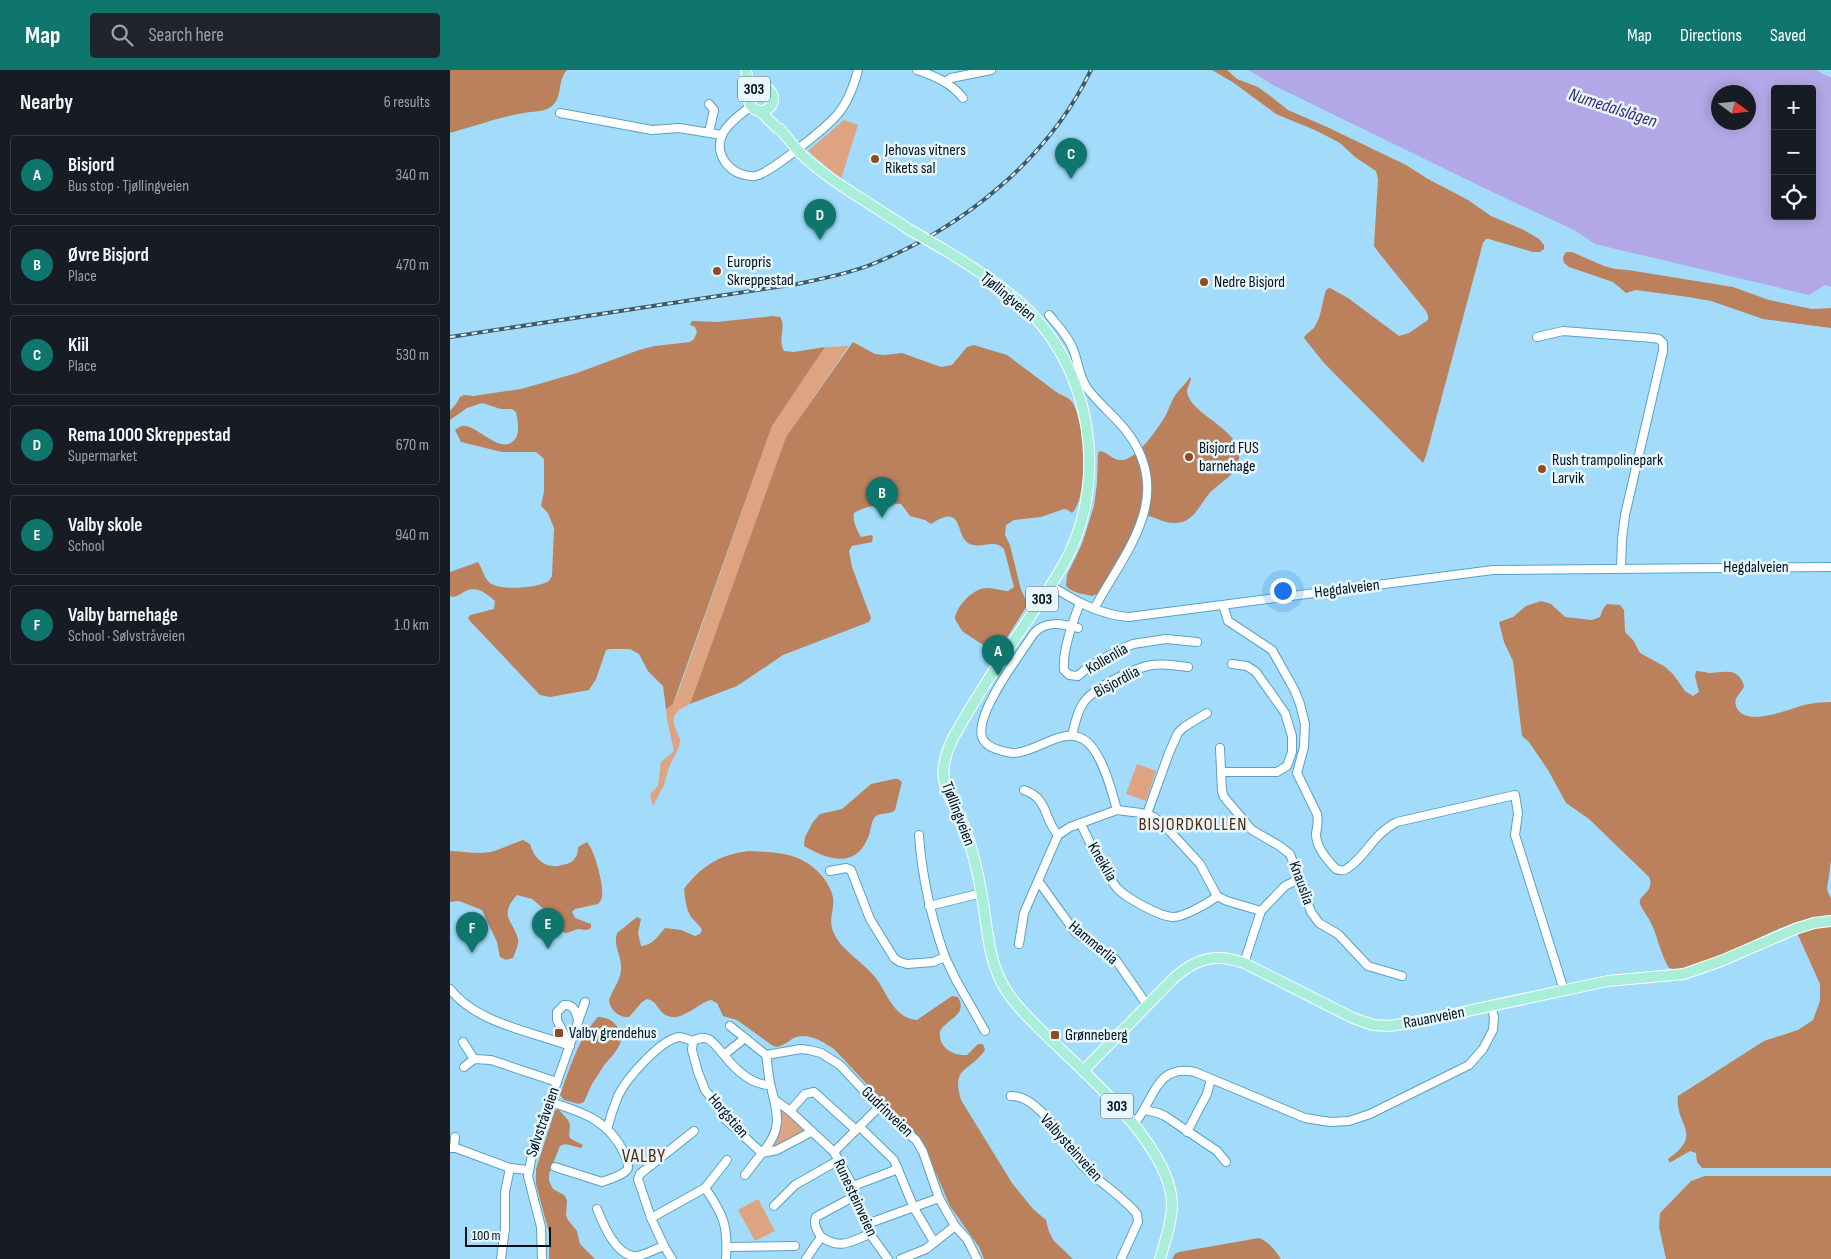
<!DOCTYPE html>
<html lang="en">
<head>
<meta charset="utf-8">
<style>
	:root { --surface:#171b24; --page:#20242c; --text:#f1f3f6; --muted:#9ea1a6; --line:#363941; --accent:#0f766e }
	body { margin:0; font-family:"Sofia Sans Condensed",sans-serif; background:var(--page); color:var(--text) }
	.controls { position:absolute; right:15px; top:15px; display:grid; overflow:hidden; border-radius:5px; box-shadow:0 2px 12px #0003 }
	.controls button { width:45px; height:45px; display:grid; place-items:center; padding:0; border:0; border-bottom:1px solid var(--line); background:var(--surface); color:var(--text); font:25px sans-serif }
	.compass { position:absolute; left:1261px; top:15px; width:45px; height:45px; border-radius:50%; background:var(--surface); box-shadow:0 2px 12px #0003; rotate:105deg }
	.scale { position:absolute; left:15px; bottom:12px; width:86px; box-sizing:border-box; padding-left:5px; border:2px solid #00121c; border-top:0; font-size:14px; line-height:18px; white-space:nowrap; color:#00121c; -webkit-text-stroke:4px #e8f6fd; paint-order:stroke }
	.you { position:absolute; left:832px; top:520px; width:18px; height:18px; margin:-12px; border:4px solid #fff; border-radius:50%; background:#1a73e8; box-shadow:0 0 0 8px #1a73e833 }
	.badge { display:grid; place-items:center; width:32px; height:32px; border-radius:50%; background:var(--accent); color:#fff; font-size:16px; font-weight:700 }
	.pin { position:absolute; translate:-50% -41px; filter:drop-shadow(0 1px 2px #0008) }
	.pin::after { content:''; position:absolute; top:26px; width:18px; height:15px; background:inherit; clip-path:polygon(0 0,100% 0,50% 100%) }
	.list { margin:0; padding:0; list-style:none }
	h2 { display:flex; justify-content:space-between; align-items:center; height:65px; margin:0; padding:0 20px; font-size:21px }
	h2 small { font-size:16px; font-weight:400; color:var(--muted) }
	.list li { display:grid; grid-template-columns:32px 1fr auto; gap:15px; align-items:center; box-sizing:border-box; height:80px; margin:0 10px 10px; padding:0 10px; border:1px solid var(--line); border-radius:5px }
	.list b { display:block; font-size:19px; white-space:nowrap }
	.list p { margin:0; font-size:16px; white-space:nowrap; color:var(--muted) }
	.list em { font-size:16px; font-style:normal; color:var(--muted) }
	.icon { flex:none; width:28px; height:28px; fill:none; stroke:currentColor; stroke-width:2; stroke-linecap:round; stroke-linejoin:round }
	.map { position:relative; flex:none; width:1381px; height:1189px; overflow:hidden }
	header { display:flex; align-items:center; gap:30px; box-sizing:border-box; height:70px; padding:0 25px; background:var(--accent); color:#fff }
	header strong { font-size:24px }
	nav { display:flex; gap:28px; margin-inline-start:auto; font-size:18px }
	.search { width:350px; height:45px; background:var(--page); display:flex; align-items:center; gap:12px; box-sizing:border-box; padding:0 18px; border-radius:5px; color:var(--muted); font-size:19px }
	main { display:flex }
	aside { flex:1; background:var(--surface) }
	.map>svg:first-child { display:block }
	.green { fill:#dea481 }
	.forest { fill:#bb805c }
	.water { fill:#b3a8e7; fill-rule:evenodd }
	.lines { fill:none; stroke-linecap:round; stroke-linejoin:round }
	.minor-casing { stroke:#59a1c5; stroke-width:10 }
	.major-casing { stroke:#fff; stroke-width:12 }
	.minor { stroke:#fff; stroke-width:8 }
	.major { stroke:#a9eed9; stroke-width:10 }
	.rail-casing { stroke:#3b5c6d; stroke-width:4 }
	.rail { stroke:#e8f6fd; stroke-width:2; stroke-dasharray:5.5; stroke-linecap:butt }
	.major-bridge-casing { stroke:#fff; stroke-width:12; stroke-linecap:butt }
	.major-bridge { stroke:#a9eed9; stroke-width:10 }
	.poi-dot { fill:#904c1e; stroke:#e8f6fd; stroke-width:2 }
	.labels { text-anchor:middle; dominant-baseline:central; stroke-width:5; stroke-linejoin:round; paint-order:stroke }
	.shield { fill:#e8f6fd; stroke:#465660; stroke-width:1 }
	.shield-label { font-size:15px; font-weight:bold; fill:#00121c }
	.poi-label { font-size:16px; fill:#00121c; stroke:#e8f6fd; text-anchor:start }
	.street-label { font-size:16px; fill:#00121c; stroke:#e8f6fd }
	.water-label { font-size:18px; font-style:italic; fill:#3d2972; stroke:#e8f6fd }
	.neighbourhood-label { font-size:18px; letter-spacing:1px; fill:#532604; stroke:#e8f6fd }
	.quarter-label { font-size:19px; letter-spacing:1px; fill:#532604; stroke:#e8f6fd }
</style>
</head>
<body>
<header>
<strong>Map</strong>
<div class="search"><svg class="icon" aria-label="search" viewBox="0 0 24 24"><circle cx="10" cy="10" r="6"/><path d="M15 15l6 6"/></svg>Search here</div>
<nav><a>Map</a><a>Directions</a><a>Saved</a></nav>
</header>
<main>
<aside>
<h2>Nearby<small>6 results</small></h2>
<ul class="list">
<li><span class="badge">A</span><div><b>Bisjord</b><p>Bus stop · Tjøllingveien</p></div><em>340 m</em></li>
<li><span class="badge">B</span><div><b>Øvre Bisjord</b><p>Place</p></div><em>470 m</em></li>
<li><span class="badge">C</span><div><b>Kiil</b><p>Place</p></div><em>530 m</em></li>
<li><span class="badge">D</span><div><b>Rema 1000 Skreppestad</b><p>Supermarket</p></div><em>670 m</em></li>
<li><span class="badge">E</span><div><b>Valby skole</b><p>School</p></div><em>940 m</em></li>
<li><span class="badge">F</span><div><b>Valby barnehage</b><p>School · Sølvstråveien</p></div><em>1.0 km</em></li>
</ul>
</aside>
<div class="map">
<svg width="1381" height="1189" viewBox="0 0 1381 1189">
	<rect width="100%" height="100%" fill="#a2dcfa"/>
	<!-- green -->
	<g class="green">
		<polygon points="394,50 408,55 391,109 358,81"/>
		<polygon points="399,276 336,367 240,634 230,639 224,646 224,655 230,669 229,677 219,697 214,715 203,736 200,724 208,716 211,692 224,681 217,650 216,639 223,634 229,620 322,356 375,277"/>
		<polygon points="687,694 706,701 696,731 676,724"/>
		<polygon points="330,1039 334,1041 356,1061 326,1078 322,1078"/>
		<polygon points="308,1129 325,1161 305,1171 288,1140"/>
	</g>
	<!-- forest -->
	<g class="forest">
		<path d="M0,0H117C107,11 113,25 103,35C97,42 84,41 74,43C49,47 25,56 0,63Z"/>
		<path d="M762,0H777L787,9L808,17L819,25L838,40L877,57L956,95L978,109L1018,130L1041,146L1074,160L1089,169L1094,175V179L1090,182H1083L1039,169H1036L1033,173L976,386L973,393L874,293L854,268C856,262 862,262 865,256C871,247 872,234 875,223L877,219L880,218L898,228L949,266L959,263L978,250V245L976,241L929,183L924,176L928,109L926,101L905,87L890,73L867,61L826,44L784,13Z"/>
		<polygon points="1116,182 1122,182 1154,196 1165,199 1178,200 1283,217 1319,230 1362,239 1381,238 1381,258 1313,249 1261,231 1238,227 1186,220 1176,223 1163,212 1119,197 1114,193 1113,187"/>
		<path d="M323,246L330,247C337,257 327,270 334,281L344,282L375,277L322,356L223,634L216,639L213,616L198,601L189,584L180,579H160L156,580L146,609L139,620L100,627L90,625L20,551L18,548L20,545L44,539L45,531C38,525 29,517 18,520C13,522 9,526 3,527L0,526V502L28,492C32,498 34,508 40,513C50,521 88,518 99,511L102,506L104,458L98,443L91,436L94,421V389L86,382H52L11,372L5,360C9,357 12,355 16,356C30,359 50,382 62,372C71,366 68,352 66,342L62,339H51L32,333L17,338L0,350V341L6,334L10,327L14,325L23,326L71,319L127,303L189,280L205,276L240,272L244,269L247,262L245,257L240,255L242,251L267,252Z"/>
		<path d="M403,272L425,284L435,285L452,283L491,297L502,295L517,277L524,275L557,285L609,324C614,326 619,328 622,332C635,351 639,427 622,443L618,440L614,439L591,447L564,450L556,455L555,465L560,475L571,520L578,534L550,579L546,581H542L512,561L505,549C506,536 524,517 538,518C545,518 551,521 558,521L564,517L554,479C544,468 532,479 520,474C504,467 515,431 481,454L475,450L460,446L451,434C436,433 417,435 404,443C402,450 407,460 411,467L421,465L423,467L422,472L402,476L399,481L402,497L421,548L419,552L333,585L287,616L240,634L336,367Z"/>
		<path d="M740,307L741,309L737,320C737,341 778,354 787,376C797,402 770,410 758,425C750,435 745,448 732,452C719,456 708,448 695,445L647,524L642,526C634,524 622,523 616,516L617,505L632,474L644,436L647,413L648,383L650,381C658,382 662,390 671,390C686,391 709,357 716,345C719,338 722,330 726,324C731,318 737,312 740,307Z"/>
		<path d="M1091,531L1101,534L1115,547L1142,550L1150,547L1153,539L1157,534L1170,535L1174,540L1175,562L1183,570L1190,583L1214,596L1223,604L1235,621L1243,626L1249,622L1245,606L1246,601C1251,601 1254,602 1259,603C1274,603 1288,596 1294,616C1292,623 1283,627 1286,636C1294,659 1339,639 1354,635C1363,633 1372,632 1381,632V791L1377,819L1381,829V845C1365,847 1351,850 1336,856C1313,864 1240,906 1219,898C1211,886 1208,868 1202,855C1199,848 1193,841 1190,834C1187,825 1206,822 1199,807L1139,749L1116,733L1098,700L1079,672L1072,666L1063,591L1054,572L1049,552L1063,547L1076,536Z"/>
		<path d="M444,709H448L452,712L445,740C439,746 429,741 424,748C420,755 421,763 417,770C404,799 376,789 354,776L355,767L363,752L370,744L392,739L421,714Z"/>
		<path d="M73,770L80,774C84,789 96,800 112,795C117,794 122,793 125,788C127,786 128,781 128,777L137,772C145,781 154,815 152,827C152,828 149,834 148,834L125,839L122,842L125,848L141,854V858L137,860L128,859L117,863L107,861L95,840L82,829L67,825C48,846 63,850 68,869C69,875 65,882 63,888L56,890L50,887L47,872L32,840L9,831L0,832V781C15,781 32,786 47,780C56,777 64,773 73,770Z"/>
		<path d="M299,781C314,782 331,782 345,787C362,793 379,809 383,827C385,838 378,849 383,861C390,880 411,890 424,906C434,917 438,933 450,943C456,948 460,949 467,950L502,926L508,927C518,945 498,948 490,961C488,977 502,986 517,985L528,974H533L535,980C519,1003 501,996 511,1030L562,1113L583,1139L596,1150L599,1162L604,1171L623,1189H534L529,1177L500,1136L471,1069L442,1041L384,979C372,971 356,961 342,969C337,973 333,975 327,977L323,976L287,950L273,946L267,933L261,930C247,933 230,955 214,944C207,939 207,931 197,929L192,932L179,947C169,948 160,940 159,930C162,920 172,909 171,897C171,884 163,876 167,863L187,847L191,849L188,863L191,876C203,875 208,866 215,858L231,860L245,866L250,864L252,860C249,854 245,852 241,847C236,839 235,828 234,819C251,796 271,784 299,781Z"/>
		<path d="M1381,855V1098H1252L1247,1092L1246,1083L1240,1081L1221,1092H1219L1218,1089C1255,1063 1224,1055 1228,1026L1314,971L1348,960L1363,950L1370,931V914L1348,865L1351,862Z"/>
		<path d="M148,947C154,947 161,949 165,954C180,968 165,983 155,994C151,1000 146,1008 142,1014C139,1019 137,1026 134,1032L129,1034L114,1030L110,1025C120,998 128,969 148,947Z"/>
		<polygon points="105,1040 109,1040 118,1050 120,1055 119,1066 121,1069 133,1075 131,1078 115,1074 110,1076 99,1104 99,1111 103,1119 114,1125 117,1130 116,1145 118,1150 127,1161 130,1174 145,1189 99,1189 99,1163 86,1114 86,1099"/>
		<polygon points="1255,1106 1381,1106 1381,1189 1216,1189 1209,1157 1210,1143 1241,1111"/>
		<path d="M809,1168C819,1172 825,1180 831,1189H722L725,1184L729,1182Z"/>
	</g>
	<!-- water -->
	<path class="water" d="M798,0H1366L1381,8V217L1375,215L1359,225L1145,174L1126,161L1034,118L827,17ZM1325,19H1362V146H1325ZM1268,22H1298V52H1268Z"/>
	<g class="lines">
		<!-- minor casing -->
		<g class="minor-casing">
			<g id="minor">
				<path d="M467,0C485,6 501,13 513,28"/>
				<polyline points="495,12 501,8 541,0"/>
				<polyline points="259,34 264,40 259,62"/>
				<path d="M300,37C291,44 279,52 273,63C262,85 282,108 305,106C319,104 377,57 387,45C398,32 404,16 408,0"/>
				<polyline points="110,43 202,60 229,58 272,65"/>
				<path d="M599,245C608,256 618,266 623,279C628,291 629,307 637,318C650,336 668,348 680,366C724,430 674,483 644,539"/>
				<polyline points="1087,267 1113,261 1203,268 1209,269 1213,273 1213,281 1175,445 1172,469 1171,498"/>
				<path d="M600,515C625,531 650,545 679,547L1043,500L1381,497"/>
				<path d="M630,533C623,551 612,581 614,600L619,605L628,606L637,598L669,580L683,574L716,569L747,572"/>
				<path d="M773,535L778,551L822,580L845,621L850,634L855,654L854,677L847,703L867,744C869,751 867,757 866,764C866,777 878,791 886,799C891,801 894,801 898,798C917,785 923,764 947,752L1065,725L1068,743L1065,765L1114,920"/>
				<path d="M628,558C613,554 596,550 584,563C571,584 525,642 532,667C534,673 540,677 546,679C552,681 558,683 564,683C587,682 612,657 633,669C651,679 662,721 667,740"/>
				<path d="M622,665C625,654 627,641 634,632C645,617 684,598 702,595C714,593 726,596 738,597"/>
				<polyline points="770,678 772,721 774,727 802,760 828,775 840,784 861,842 869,853 888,864 918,896 952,906"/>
				<polyline points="771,702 827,702 837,696 842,682 842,666 835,643 806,602 797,596 782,594"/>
				<path d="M574,720C599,729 593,748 608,765"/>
				<polyline points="697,744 719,683 728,663 734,657 757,643"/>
				<path d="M631,754C641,775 652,800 667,818C676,828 709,846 722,847C732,848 759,833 767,826"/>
				<path d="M469,765C472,808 481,847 495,887"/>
				<polyline points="380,801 396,798 401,800 420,849 444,888 450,892 457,894 483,892 495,887 506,910 535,961"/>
				<polyline points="589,812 625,862 666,890 697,935"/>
				<polyline points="479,836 532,823"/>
				<polyline points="569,874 574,843 608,765 620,757 667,740 691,743 704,747 716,757 750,794 767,826 777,831 811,841"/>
				<polyline points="794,893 811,841 835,816 849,809"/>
				<path d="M0,919C26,953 80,961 120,976"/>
				<path d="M243,971L242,980L248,1002L255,1020L269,1037L275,1049L312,1083C333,1059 328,1045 321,1017C318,1006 318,995 316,985L280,956"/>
				<path d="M243,971C259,962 264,974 274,985L295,968"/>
				<polyline points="13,972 24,989"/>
				<path d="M120,976L107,950V942L114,935C124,934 126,942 128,950"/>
				<path d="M274,985C285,999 301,1015 320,1015"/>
				<polyline points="316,985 351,979 359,980 371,983 390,995 429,1037 466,1070 473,1082 489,1128 505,1156 517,1169 527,1189"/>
				<polyline points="14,997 24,989 41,990 107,1012"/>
				<path d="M561,1026C591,1025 615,1077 633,1096C650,1113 672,1126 687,1144L688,1152L671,1189"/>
				<polyline points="325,1030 340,1041 384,1082 403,1116 405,1126 420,1164 438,1189"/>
				<path d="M100,1032C133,1042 160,1051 175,1085C176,1089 180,1096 177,1100C172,1106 159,1109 152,1112L105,1097"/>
				<polyline points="695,1040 708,1043 715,1046 767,1081 776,1092"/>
				<polyline points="340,1041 355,1024 364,1022 406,1060"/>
				<path d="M683,1055C704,1033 704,993 745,1002L855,1048L880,1052L899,1051L920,1044L1019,995L1033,979L1043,960L1044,947L1041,936"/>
				<polyline points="410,1057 444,1090 464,1138 484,1172"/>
				<path d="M157,1059C160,1048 164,1036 168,1026C176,1009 210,970 229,967C233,967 239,970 243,971"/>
				<polyline points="737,1062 757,1024 761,1009"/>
				<polyline points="0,1078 6,1078 60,1098 78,1100"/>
				<polyline points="4,1078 5,1067"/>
				<polyline points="384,1082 429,1037"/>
				<polyline points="295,1105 312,1083 327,1080 361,1062"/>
				<polyline points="403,1116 448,1099"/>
				<path d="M255,1118C274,1145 278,1156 276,1189"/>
				<polyline points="324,1136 345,1115 389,1090"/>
				<path d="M147,1139C153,1154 167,1189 188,1186C197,1184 205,1179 214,1176L222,1189"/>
				<polyline points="201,1148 255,1118 277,1090"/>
				<polyline points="417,1154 489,1128"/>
				<path d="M371,1167C367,1160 363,1154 366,1147L405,1126"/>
				<path d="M371,1167C392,1180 399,1172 420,1164"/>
				<polyline points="214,1176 201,1148 188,1109 190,1104 244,1061"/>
				<polyline points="277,1177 345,1176"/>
				<polyline points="51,1189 55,1159 55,1122 60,1098"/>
				<polyline points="92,1189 91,1157 78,1106 83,1080 135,932"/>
				<polyline points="356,1189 371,1167"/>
				<polyline points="451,1189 476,1179 505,1156"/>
			</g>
		</g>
		<!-- major casing -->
		<g class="major-casing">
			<g id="major">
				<polyline points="296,0 300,23"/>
				<circle cx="311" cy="29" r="12"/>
				<polyline points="311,42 327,58 330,59 344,76"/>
				<path d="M349,82C382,114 422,134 460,160"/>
				<path d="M493,179C524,198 555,217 581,243C641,305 656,405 620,482C608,507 591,530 576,553C550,590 525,629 503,668C479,717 506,727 519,770C525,791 530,812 533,833C538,863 539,894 556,920C568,939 585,954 601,970C640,1007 721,1078 722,1134C722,1153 715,1171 710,1189"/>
				<path d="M633,1001L725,907C747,888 766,883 794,893L903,948L923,955L940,956L980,949L1158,911L1234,904L1271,891L1345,859L1364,853L1381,851"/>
			</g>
		</g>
		<!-- minor -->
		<use href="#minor" class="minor"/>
		<!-- major -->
		<use href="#major" class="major"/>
		<!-- rail casing -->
		<g class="rail-casing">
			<path id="rail" d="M0,267L347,214C371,209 397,204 420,195C511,159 598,90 641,0"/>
		</g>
		<!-- rail -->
		<use href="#rail" class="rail"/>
		<!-- major-bridge casing -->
		<g class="major-bridge-casing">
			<g id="major-bridge">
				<polyline points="344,76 349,82"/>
				<polyline points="460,160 493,179"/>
			</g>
		</g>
		<!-- major-bridge -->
		<use href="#major-bridge" class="major-bridge"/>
	</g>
	<!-- markers -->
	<g class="poi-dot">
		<circle cx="425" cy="89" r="5"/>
		<circle cx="267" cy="201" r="5"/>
		<circle cx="754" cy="212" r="5"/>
		<circle cx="739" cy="387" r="5"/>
		<circle cx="1092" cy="399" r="5"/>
		<rect x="104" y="958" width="10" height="10" rx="2.5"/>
		<rect x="600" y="960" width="10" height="10" rx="2.5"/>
	</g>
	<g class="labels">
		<!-- shield labels -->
		<g class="shield">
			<rect x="288" y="6.5" width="32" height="25" rx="4"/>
			<rect x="576" y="516.5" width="32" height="25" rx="4"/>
			<rect x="651" y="1023.5" width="32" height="25" rx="4"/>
		</g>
		<g class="shield-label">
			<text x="304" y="19">303</text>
			<text x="592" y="529">303</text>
			<text x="667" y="1036">303</text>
		</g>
		<!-- poi labels -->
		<g class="poi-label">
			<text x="435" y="80">Jehovas vitners<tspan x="435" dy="18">Rikets sal</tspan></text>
			<text x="277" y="192">Europris<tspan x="277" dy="18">Skreppestad</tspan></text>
			<text x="764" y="212">Nedre Bisjord</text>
			<text x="749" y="378">Bisjord FUS<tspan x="749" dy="18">barnehage</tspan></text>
			<text x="1102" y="390">Rush trampolinepark<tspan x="1102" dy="18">Larvik</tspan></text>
			<text x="119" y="963">Valby grendehus</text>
			<text x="615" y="965">Grønneberg</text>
		</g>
		<!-- street labels -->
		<g class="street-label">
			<text transform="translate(558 227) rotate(40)">Tjøllingveien</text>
			<text x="1306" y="497">Hegdalveien</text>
			<text transform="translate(897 519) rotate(-7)">Hegdalveien</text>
			<text transform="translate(657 589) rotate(-30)">Kollenlia</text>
			<text transform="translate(667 612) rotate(-28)">Bisjordlia</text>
			<text transform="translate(508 744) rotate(69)">Tjøllingveien</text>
			<text transform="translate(652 792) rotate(60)">Kneiklia</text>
			<text transform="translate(851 813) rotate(70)">Knauslia</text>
			<text transform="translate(643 873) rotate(40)">Hammerlia</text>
			<text transform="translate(984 948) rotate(-11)">Rauanveien</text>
			<text transform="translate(437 1042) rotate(44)">Gudrinveien</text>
			<text transform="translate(278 1046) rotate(49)">Horgstien</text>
			<text transform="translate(93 1052) rotate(-71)">Sølvstråveien</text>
			<text transform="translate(621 1078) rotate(48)">Valbysteinveien</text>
			<text transform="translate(405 1128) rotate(65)">Runesteinveien</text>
		</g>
		<!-- water labels -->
		<g class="water-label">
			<text transform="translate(1163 38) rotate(18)">Numedalslågen</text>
		</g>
		<!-- neighbourhood labels -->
		<g class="neighbourhood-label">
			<text x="743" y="754">BISJORDKOLLEN</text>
		</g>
		<!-- quarter labels -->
		<g class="quarter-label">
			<text x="194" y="1086">VALBY</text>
		</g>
	</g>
</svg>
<div class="controls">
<button>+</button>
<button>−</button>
<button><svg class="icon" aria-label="locate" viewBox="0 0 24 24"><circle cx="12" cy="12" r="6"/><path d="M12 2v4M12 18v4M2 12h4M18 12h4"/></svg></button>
</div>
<svg class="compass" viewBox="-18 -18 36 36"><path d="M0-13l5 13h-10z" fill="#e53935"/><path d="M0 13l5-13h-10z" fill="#9ea1a6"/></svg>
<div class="scale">100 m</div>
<div class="you"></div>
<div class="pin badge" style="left:548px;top:606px">A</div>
<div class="pin badge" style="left:432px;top:448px">B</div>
<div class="pin badge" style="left:621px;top:109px">C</div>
<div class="pin badge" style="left:370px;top:170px">D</div>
<div class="pin badge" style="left:98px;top:879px">E</div>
<div class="pin badge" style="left:22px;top:883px">F</div>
</div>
</main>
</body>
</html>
